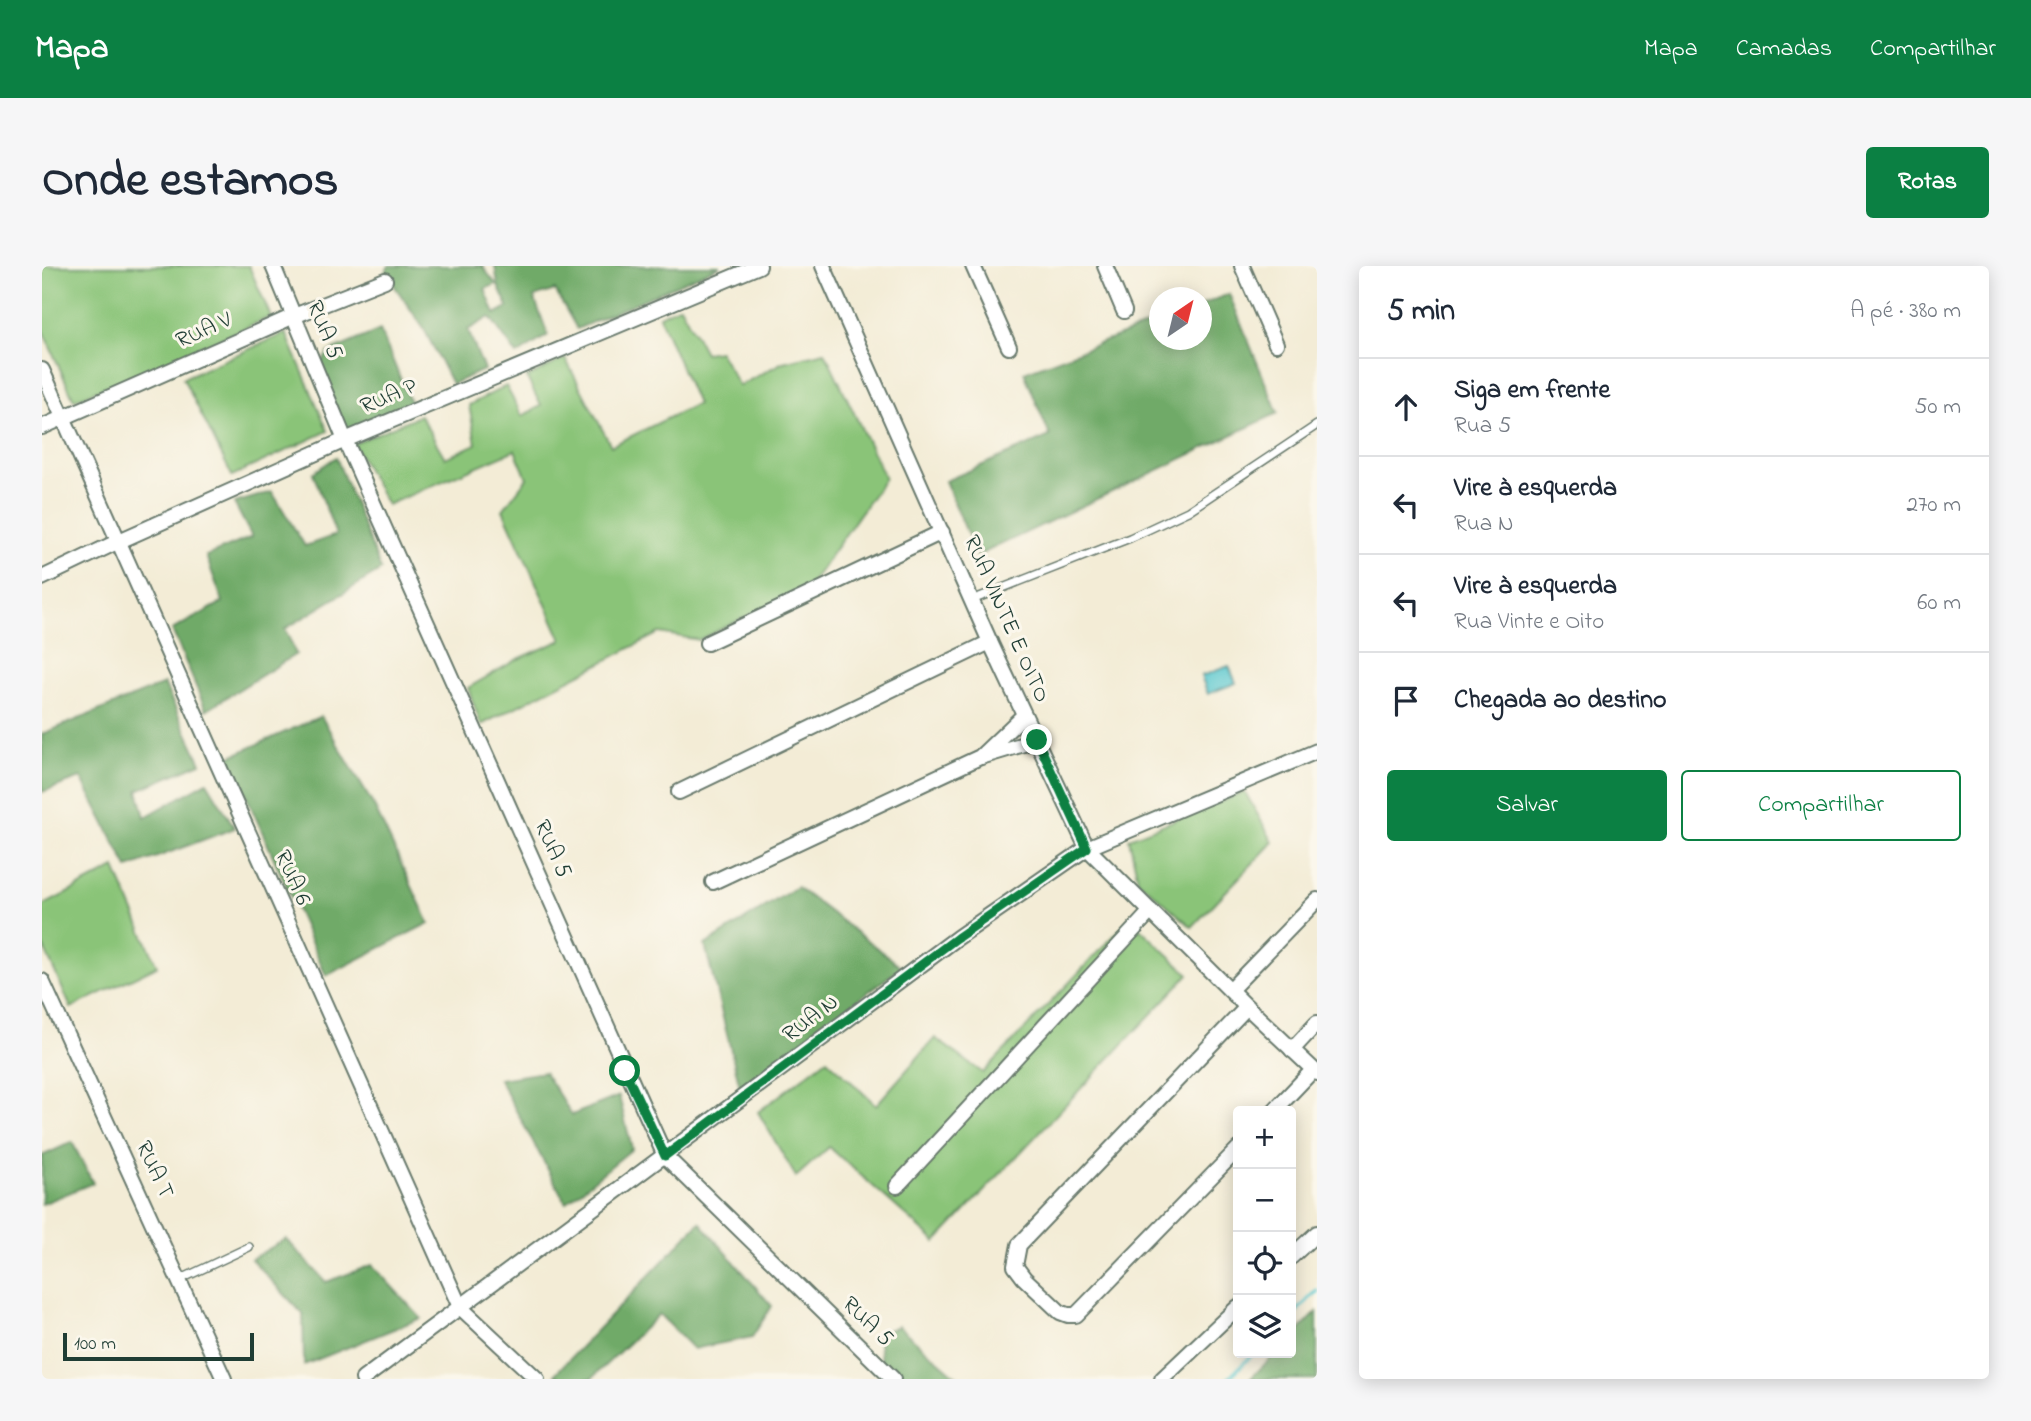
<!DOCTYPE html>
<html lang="pt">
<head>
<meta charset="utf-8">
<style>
	:root { --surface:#fff; --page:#f6f6f7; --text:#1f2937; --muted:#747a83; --line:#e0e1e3; --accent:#0b8043 }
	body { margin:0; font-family:"Indie Flower",sans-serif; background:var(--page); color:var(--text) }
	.controls { position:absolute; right:21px; bottom:21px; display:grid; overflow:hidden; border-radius:7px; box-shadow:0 4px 18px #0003 }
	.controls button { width:63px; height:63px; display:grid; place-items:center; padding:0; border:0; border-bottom:2px solid var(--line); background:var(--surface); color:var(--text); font:35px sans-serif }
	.compass { position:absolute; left:1107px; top:21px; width:63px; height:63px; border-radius:50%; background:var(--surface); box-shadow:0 4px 18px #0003; rotate:35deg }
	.scale { position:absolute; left:21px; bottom:18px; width:191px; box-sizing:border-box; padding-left:7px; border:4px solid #1f3d34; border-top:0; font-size:19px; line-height:24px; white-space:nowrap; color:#1f3d34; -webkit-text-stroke:5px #fbf7ec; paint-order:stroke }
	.stop { position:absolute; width:21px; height:21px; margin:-16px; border:5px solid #0b8043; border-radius:50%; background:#fff }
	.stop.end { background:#0b8043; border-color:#fff; box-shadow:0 2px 7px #0008 }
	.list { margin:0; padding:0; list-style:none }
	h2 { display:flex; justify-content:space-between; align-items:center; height:91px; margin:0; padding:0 28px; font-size:30px }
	h2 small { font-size:23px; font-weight:400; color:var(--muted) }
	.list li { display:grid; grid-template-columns:46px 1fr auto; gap:21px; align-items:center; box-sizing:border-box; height:98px; padding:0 28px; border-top:2px solid var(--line) }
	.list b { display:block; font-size:26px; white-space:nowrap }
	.list p { margin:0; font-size:23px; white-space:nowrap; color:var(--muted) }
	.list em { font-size:23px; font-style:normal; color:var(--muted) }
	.actions { display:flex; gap:14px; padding:21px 28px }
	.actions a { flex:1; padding:16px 0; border:2px solid var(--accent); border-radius:7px; text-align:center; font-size:24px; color:var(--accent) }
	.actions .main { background:var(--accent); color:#fff }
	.icon { flex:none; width:38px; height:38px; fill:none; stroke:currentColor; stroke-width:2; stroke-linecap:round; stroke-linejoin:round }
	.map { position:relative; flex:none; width:1275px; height:1113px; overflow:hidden; border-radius:7px }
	header { display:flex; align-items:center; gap:42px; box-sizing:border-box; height:98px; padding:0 35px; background:var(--accent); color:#fff }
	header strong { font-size:33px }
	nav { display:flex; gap:38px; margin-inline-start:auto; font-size:24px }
	.intro { display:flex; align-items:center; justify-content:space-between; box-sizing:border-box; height:168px; padding:0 42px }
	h1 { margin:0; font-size:49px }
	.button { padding:18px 32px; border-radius:7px; background:var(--accent); color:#fff; font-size:24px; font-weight:700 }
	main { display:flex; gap:42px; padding:0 42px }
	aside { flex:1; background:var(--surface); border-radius:7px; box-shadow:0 4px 18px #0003 }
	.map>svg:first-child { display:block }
	.green { fill:#8ac478; stroke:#548056; stroke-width:2 }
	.forest { fill:#6faa68; stroke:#47744e; stroke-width:2 }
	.water { fill:#5ac8cf; stroke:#3c8282; stroke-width:2 }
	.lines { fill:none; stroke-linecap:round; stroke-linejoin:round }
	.stream { stroke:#5ac8cf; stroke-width:3.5 }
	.lane-casing { stroke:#697a6d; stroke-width:10 }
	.street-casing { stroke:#697a6d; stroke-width:18 }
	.lane { stroke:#fff; stroke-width:7 }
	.street { stroke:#fff; stroke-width:14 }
	.route { stroke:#0b8043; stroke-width:9 }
	.labels { text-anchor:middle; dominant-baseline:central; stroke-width:6; stroke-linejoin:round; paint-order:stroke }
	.street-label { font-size:23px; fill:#1f3d34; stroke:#fbf7ec }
</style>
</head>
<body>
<header>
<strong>Mapa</strong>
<nav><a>Mapa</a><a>Camadas</a><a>Compartilhar</a></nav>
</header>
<div class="intro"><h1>Onde estamos</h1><a class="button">Rotas</a></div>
<main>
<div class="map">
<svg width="1275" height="1113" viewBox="0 0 1275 1113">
	<rect width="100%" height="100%" fill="#fbf7ec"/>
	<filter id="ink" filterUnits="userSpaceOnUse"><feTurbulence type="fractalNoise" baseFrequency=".0143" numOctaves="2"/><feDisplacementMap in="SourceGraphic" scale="14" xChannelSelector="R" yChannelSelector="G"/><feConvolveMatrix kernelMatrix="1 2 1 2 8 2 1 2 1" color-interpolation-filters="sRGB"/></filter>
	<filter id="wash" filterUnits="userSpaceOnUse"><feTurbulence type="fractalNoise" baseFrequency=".00686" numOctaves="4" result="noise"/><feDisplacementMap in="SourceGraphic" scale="28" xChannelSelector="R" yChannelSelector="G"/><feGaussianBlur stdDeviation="1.57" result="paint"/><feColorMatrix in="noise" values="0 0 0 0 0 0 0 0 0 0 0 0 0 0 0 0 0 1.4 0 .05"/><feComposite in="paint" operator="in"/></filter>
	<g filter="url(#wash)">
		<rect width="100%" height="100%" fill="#f3ecd6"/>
		<!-- green -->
		<g class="green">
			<polygon points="0,0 207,0 229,51 32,134 0,63"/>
			<polygon points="638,40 663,87 677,85 697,120 741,96 783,86 843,212 768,319 657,374 617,367 439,459 426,422 474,394 520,374 461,244 485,212 473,184 345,239 311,178 378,149 403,192 434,178 427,139 464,120 480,150 499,140 485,112 523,92 569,180 655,138 617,50"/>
			<polygon points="244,67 286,165 190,210 141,112"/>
			<polygon points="1203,526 1231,576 1150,661 1096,614 1087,572"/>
			<polygon points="73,602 115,700 29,742 0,677 0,640"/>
			<polygon points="1088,653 1147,708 894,976 787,881 754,911 716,846 785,793 834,839 893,772 941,807"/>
		</g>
		<!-- forest -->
		<g class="forest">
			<polygon points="347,0 440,0 454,18 443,23 453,48 466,41 456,19 453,0 678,0 535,63 513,24 492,31 506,69 475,89 448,51 426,64 442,104 410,118 382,63 343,6"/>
			<polygon points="1187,28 1236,147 935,290 903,215 1008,170 982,106 1117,55 1118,74 1160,74 1160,39"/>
			<polygon points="338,64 369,138 303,166 277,100 287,86"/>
			<polygon points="294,191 339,304 243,363 254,388 164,444 130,364 181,336 164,290 210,271 192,237 230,226 263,280 294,269 271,207"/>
			<polygon points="122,418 159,497 96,524 103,551 165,516 193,562 86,602 39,512 0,526 0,468"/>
			<polygon points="279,450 333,542 387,657 284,710 187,491"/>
			<polygon points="755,621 860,701 698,821 663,679"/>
			<polygon points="502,806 530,849 577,830 590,883 524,937 457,813"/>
			<polygon points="30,876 51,917 0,938 0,890"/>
			<polygon points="658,956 730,1040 710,1071 651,1083 617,1048 549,1113 519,1113 513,1108"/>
			<polygon points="244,973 284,1016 330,999 379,1052 262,1099 261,1048 209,993"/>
			<polygon points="1275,1046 1275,1113 1208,1113 1234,1087 1249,1087 1249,1073"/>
			<polygon points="856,1060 918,1113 860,1113 839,1096 836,1068"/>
		</g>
		<!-- water -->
		<polygon class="water" points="1187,400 1194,417 1166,428 1159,410"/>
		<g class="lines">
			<!-- stream -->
			<g class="stream">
				<polyline points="1249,1051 1275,1025"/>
				<polyline points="1186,1113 1212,1087"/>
			</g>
		</g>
	</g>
	<g filter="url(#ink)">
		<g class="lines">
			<!-- lane casing -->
			<g class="lane-casing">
				<g id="lane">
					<polyline points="930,334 1088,272 1146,245 1275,159"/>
					<polyline points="137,1014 207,981"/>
				</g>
			</g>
			<!-- street casing -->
			<g class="street-casing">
				<g id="street">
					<polyline points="231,0 303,174 623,890 851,1113"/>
					<polyline points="781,0 948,376 1045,582 1205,741 1275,807"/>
					<polyline points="931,0 967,81"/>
					<polyline points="1063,0 1082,45"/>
					<polyline points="1200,0 1234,78"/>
					<polyline points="0,104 418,1041 495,1113"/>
					<polyline points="0,161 252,50 343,14"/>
					<polyline points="0,312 75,276 303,174 717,0"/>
					<polyline points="665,377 900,266"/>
					<polyline points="939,491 995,474"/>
					<polyline points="637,526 948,376"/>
					<polyline points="671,616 938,491 982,449"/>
					<polyline points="0,715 182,1113"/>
					<polyline points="1188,724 1275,634"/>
					<polyline points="1250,784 1275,757"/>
					<polyline points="1232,845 1271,804"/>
					<polyline points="1196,883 1034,1049 1026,1049 1018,1046 982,1012 973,1000 977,979 1205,741"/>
					<polyline points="855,920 1109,645"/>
					<polyline points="1249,991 1275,967"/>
					<polyline points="321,1113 915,672 1045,582 1275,485"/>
					<polyline points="1120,1113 1196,1041"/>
				</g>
			</g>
			<!-- lane -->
			<use href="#lane" class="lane"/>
			<!-- street -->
			<use href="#street" class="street"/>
		</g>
	</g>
	<g class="lines" filter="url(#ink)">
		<!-- route -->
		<polyline class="route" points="583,805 623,890 915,672 1045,582 995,474"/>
	</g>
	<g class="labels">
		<!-- street labels -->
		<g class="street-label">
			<text transform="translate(282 64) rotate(68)">RUA 5</text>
			<text transform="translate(162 65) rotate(-24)">RUA V</text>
			<text transform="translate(347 131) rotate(-23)">RUA P</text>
			<text transform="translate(964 353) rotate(66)">RUA VINTE E OITO</text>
			<text transform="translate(510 583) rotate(66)">RUA 5</text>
			<text transform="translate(250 612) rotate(66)">RUA 6</text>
			<text transform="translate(769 753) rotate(-37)">RUA N</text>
			<text transform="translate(112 904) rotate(65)">RUA T</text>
			<text transform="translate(825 1056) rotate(44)">RUA 5</text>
		</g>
	</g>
</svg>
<div class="controls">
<button>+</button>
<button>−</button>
<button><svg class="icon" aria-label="locate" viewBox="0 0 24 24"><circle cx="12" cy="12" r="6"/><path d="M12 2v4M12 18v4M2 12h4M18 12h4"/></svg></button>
<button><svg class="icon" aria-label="layers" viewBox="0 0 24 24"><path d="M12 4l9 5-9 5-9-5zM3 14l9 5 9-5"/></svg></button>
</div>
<svg class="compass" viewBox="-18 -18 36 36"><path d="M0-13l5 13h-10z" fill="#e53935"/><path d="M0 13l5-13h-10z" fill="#747a83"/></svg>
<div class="scale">100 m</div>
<div class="stop" style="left:583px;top:805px"></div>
<div class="stop end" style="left:995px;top:474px"></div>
</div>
<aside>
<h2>5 min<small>A pé · 380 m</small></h2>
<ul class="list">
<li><svg class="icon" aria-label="ahead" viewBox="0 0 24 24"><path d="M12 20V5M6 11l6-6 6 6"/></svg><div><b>Siga em frente</b><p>Rua 5</p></div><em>50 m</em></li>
<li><svg class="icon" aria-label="left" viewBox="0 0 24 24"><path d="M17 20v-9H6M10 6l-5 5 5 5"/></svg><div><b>Vire à esquerda</b><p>Rua N</p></div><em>270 m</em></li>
<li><svg class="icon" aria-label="left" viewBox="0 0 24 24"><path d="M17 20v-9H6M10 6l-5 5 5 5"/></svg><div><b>Vire à esquerda</b><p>Rua Vinte e Oito</p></div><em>60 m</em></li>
<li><svg class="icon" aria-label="arrive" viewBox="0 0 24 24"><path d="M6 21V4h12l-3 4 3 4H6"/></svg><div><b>Chegada ao destino</b></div></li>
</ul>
<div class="actions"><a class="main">Salvar</a><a>Compartilhar</a></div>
</aside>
</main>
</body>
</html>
